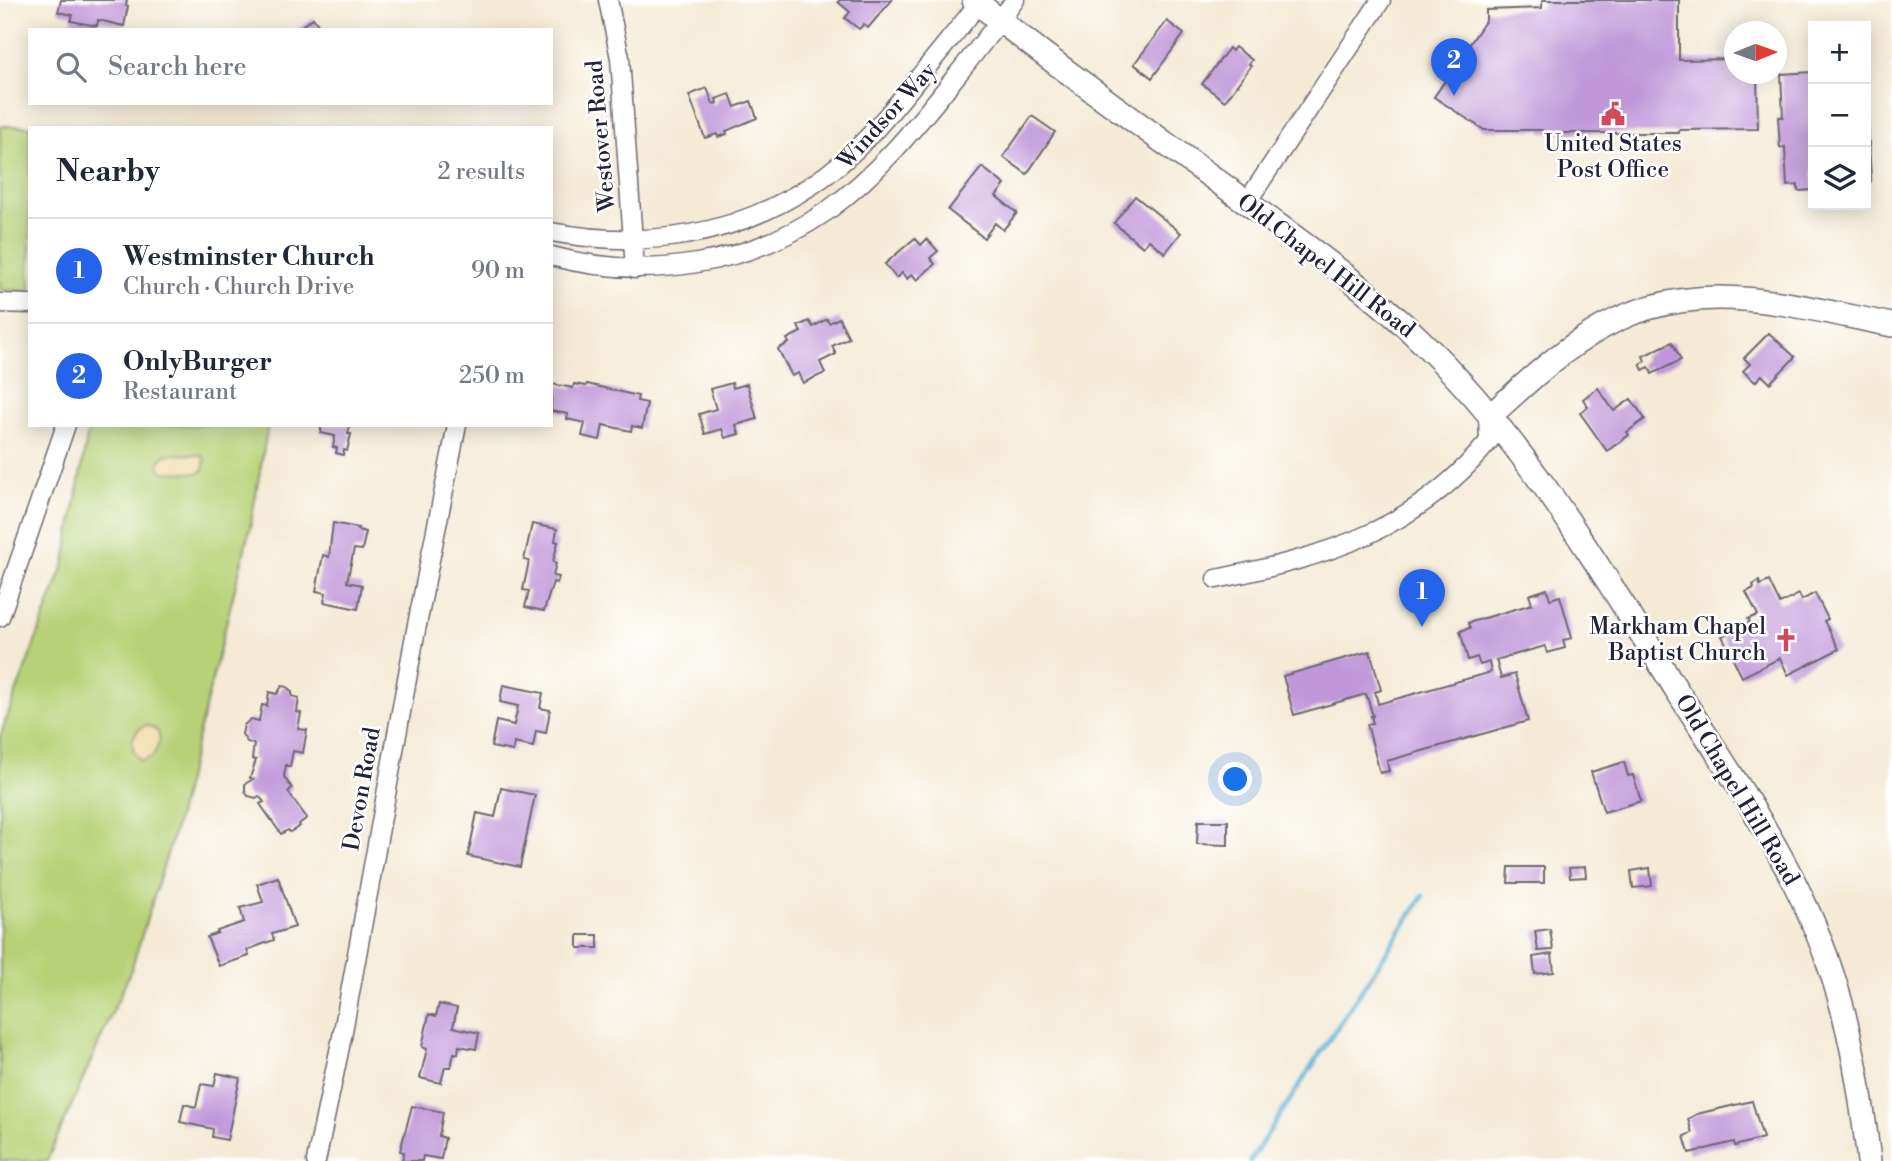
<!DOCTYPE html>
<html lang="en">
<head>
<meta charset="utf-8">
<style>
	:root { --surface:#fff; --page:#f6f6f7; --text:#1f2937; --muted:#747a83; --line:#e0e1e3; --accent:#2563eb }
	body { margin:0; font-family:"Libre Bodoni",serif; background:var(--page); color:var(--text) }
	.controls { position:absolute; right:21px; top:21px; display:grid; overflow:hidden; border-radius:0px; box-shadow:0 4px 18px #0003 }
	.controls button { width:63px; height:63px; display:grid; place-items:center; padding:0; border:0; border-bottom:2px solid var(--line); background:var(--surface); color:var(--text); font:35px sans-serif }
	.compass { position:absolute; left:1724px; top:21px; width:63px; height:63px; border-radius:50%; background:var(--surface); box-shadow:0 4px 18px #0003; rotate:89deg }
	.you { position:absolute; left:1236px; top:780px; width:24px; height:24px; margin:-18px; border:5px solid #fff; border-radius:50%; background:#1a73e8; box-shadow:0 0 0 10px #1a73e833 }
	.badge { display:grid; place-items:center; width:46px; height:46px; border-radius:50%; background:var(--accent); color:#fff; font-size:23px; font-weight:700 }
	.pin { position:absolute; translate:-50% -58px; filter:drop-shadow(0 2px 4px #0008) }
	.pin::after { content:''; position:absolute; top:37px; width:24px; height:21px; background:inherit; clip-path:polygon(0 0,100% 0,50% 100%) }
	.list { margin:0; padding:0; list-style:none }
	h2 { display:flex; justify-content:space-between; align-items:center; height:91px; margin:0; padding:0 28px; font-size:30px }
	h2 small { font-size:23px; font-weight:400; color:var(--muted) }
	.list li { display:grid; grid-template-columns:46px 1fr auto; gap:21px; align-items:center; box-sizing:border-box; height:105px; padding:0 28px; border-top:2px solid var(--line) }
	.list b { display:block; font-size:26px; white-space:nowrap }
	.list p { margin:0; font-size:23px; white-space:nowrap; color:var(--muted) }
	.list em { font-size:23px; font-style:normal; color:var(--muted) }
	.icon { flex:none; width:38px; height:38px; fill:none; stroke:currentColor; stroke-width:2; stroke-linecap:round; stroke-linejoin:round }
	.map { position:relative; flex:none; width:1892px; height:1161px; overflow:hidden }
	.search { position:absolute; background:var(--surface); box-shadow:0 4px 18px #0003; left:28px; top:28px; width:525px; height:77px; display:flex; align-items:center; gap:18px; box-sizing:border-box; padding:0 24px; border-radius:0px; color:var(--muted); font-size:26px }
	.panel { position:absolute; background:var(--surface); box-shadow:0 4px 18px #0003; left:28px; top:126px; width:525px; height:301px; border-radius:0px }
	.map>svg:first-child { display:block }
	.green { fill:#b8d177; stroke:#6d7a59; stroke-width:2 }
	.sand { fill:#eeda9e; stroke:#887e6c; stroke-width:2 }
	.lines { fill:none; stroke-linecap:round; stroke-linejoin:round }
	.stream { stroke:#51adcf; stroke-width:5 }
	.building { fill:#c098d9 }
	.minor-casing { stroke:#6c6871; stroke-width:21 }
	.tertiary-casing { stroke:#6c6871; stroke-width:26 }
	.minor { stroke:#fff; stroke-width:18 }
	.tertiary { stroke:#fff; stroke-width:23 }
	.labels { text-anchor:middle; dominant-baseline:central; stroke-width:5; stroke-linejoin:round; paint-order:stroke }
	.street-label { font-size:23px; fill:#22223b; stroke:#fff }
	.poi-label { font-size:23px; fill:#22223b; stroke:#fff }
</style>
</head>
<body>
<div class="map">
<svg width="1892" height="1161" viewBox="0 0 1892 1161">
	<rect width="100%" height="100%" fill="#fff"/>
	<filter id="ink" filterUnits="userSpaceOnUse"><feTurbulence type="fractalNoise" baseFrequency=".0143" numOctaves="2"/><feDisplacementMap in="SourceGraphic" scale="14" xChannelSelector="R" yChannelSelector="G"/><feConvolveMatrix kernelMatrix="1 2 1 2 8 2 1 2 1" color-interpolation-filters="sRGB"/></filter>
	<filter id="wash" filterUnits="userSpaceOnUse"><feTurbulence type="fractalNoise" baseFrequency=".00686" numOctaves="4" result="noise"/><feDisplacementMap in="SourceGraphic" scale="28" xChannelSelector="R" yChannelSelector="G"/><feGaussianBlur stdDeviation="1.57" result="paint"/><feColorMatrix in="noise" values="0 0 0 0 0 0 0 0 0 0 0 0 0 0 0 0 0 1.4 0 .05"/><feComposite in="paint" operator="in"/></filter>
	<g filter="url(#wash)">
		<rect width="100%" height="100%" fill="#f4ead5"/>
		<!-- green -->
		<g class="green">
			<polygon points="0,126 139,128 30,128 30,291 0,290"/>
			<polygon points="89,425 268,425 250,528 174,832 131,970 47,1161 0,1161 0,736 65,562"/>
		</g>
		<!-- sand -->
		<g class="sand">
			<polygon points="167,454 201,455 205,459 203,471 198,473 163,472 159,466 160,460"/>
			<path d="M146,725C165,730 161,743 152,757L141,761C128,750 130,732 146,725Z"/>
		</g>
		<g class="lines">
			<!-- stream -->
			<polyline class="stream" points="1250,1161 1423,896"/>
		</g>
		<g id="blocks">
			<!-- building -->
			<g class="building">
				<polygon points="61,0 127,0 126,6 128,6 124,26 98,20 97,26 71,21 73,15 58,12"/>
				<polygon points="840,0 892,0 868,28 864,24 859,29 845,18 850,12 838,2"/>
				<polygon points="1542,0 1679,0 1679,60 1734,59 1734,74 1757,74 1758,129 1679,130 1679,133 1542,133 1542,130 1484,130 1434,97 1486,20 1486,10 1542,8"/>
				<polygon points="313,18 322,30 296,30"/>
				<polygon points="1167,21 1184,34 1152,78 1134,64"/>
				<polygon points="1235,47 1252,60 1249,64 1251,66 1225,101 1202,84 1229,48 1232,51"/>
				<polygon points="1813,72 1813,190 1798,191 1798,185 1787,186 1785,147 1780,148 1778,117 1783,117 1781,74"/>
				<polygon points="707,88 713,104 717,103 716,99 730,94 735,107 751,101 757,118 726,131 727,134 718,137 717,134 705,138 689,95"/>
				<polygon points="1032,116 1055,132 1027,174 1003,157"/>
				<polygon points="1866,120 1868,120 1871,181 1866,181"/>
				<polygon points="982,167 1005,185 996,196 1017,213 1003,230 995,223 984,238 948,210"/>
				<polygon points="1135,196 1181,233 1165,253 1149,240 1143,247 1114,223"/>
				<polygon points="915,238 921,245 927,239 938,251 930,258 935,264 917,280 912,274 907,279 902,273 896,278 885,264"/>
				<polygon points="839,318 849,338 832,346 836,354 820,362 825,373 803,383 798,373 792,376 778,349 789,343 787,339 801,332 798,326 809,321 813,327 827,319 829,323"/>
				<polygon points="1769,333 1795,357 1770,383 1762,375 1755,382 1743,371 1750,364 1744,358"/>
				<polygon points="1672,342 1681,360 1652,374 1649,367 1643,370 1640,364 1645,361 1643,356"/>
				<polygon points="732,383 733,388 747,384 757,419 736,425 739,434 725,438 722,429 705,434 699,414 716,409 710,389"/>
				<polygon points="552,384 573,388 574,384 586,386 587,384 638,396 637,401 647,403 642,428 632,426 631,431 603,425 600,440 582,436 585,423 567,419 568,414 551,411"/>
				<polygon points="1598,388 1614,411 1631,399 1645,419 1627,432 1629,435 1607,451 1580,413 1588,407 1583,399"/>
				<polygon points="321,425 350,425 348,434 351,434 347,451 344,450 343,455 336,453 337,448 333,447 335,436 321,433"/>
				<polygon points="333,523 358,528 357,530 366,532 362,550 354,549 347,582 362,585 358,609 324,602 326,593 316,591 323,555 329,557"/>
				<polygon points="532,524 557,529 555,541 558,542 553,562 556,563 553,576 559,577 557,583 553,582 544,611 525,607 529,591 523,590 529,561 524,560"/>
				<polygon points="1759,581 1760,585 1769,581 1780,604 1799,594 1802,600 1815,593 1828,619 1824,621 1839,649 1788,675 1780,658 1742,677 1722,636 1750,622 1748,619 1758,615 1746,592 1754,588 1753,585"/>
				<polygon points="1547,589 1550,599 1560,596 1572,638 1563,640 1565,648 1547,653 1545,646 1496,660 1501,678 1515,674 1528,721 1387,761 1389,771 1380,773 1367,724 1373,723 1371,716 1373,716 1366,694 1294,715 1283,676 1370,651 1381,690 1375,692 1378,704 1491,672 1489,662 1480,665 1477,657 1468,660 1460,631 1470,628 1468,623 1532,604 1529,595"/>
				<polygon points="503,685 543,693 540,708 550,710 546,733 536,731 533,747 514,743 513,751 491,747 496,721 514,725 518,706 500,702"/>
				<polygon points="282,686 287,687 292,692 292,696 299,698 297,712 301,713 298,729 307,730 303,753 293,751 290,767 286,765 284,777 292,788 288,792 307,818 299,824 300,826 290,832 288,830 281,834 260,804 264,802 259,796 256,798 248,796 245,791 245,784 253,779 250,778 256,760 252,759 254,744 247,742 242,734 244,725 251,719 259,721 262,705 267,706 269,692 277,694"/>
				<polygon points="1624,762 1628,776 1633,775 1641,801 1604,812 1591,772"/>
				<polygon points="501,788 535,795 520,867 468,856 477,813 495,817"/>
				<polygon points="1198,821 1228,821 1228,845 1197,844"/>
				<polygon points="1509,867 1544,867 1544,883 1508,883"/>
				<polygon points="1585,867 1586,877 1570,878 1569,868"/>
				<polygon points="1650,868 1652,886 1633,888 1631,871"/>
				<polygon points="278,877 295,927 272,934 274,940 247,950 249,956 219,966 207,937 218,933 217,931 244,922 240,908 263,902 257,884"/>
				<polygon points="1550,929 1553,950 1538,951 1535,931"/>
				<rect x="578" y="935" width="20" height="13"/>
				<polygon points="1552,954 1554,972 1535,974 1533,957"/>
				<polygon points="439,1004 457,1008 453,1027 479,1033 476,1049 459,1046 458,1054 454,1053 451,1067 445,1067 441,1083 420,1078 427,1049 422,1047 429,1014 436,1016"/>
				<polygon points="217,1073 240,1078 227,1140 212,1137 213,1129 180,1122 184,1104 196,1107 201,1084 214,1086"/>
				<polygon points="1752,1101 1763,1138 1735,1146 1734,1142 1689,1153 1684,1136 1692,1133 1688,1119 1697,1114"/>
				<polygon points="412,1106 443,1112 439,1136 445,1138 441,1159 423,1156 422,1161 402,1161 404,1152 400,1151"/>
			</g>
		</g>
	</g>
	<g filter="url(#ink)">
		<use href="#blocks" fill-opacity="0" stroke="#6c6871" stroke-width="2"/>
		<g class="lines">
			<!-- minor casing -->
			<g class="minor-casing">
				<g id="minor">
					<polyline points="608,0 620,58 635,269"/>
					<polyline points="1247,202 1381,0"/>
					<path d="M551,232C645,249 731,238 812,185C857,156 891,112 924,71C943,47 963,24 981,0"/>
					<path d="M551,256C644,281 748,266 827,211C877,175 915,128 953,80C974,54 995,28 1015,0"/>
					<polyline points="0,303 30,304"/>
					<path d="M1216,579C1325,557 1415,531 1489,441L1488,417L1491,415"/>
					<polyline points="0,617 66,425"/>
					<polyline points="316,1161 342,1037 415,635 457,425"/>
				</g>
			</g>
			<!-- tertiary casing -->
			<g class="tertiary-casing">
				<g id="tertiary">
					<path d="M974,0C1063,71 1157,137 1249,204C1308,247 1368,289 1421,341C1526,442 1599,567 1676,689C1733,778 1797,867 1830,968C1852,1031 1861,1095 1869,1161"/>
					<path d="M1491,415C1521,388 1551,359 1586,337C1685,271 1785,304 1892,325"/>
				</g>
			</g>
			<!-- minor -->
			<use href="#minor" class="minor"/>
			<!-- tertiary -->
			<use href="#tertiary" class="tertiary"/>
		</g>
	</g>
	<!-- icons -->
	<defs>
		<g id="civic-bare" transform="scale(1.89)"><path d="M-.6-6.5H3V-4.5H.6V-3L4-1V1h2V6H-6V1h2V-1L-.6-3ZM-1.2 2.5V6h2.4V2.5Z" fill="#d1495b" stroke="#fff" stroke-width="2.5" paint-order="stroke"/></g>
		<g id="church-bare" transform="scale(1.89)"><path d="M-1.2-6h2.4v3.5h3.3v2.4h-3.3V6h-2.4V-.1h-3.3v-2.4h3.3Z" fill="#d1495b" stroke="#fff" stroke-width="2.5" paint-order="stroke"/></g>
	</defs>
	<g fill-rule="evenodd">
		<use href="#civic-bare" x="1613" y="114"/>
		<use href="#church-bare" x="1786" y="640"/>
	</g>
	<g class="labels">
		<!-- street labels -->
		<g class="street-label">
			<text transform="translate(887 116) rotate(-48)">Windsor Way</text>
			<text transform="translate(601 136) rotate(-95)">Westover Road</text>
			<text transform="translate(1326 266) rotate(38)">Old Chapel Hill Road</text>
			<text transform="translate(362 789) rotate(-80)">Devon Road</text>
			<text transform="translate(1737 790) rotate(59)">Old Chapel Hill Road</text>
		</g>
		<!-- poi labels -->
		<g class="poi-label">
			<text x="1613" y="144">United States<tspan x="1613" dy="26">Post Office</tspan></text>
			<text x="1766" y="627" text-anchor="end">Markham Chapel<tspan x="1766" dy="26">Baptist Church</tspan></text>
		</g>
	</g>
</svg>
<div class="controls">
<button>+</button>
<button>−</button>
<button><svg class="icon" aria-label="layers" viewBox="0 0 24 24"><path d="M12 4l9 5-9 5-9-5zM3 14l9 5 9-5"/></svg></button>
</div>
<svg class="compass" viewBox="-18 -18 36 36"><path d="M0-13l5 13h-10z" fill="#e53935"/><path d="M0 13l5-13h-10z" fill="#747a83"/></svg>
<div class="you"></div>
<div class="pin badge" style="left:1422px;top:627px">1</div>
<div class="pin badge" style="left:1454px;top:96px">2</div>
<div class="search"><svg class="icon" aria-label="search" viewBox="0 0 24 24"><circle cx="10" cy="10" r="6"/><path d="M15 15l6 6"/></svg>Search here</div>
<section class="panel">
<h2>Nearby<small>2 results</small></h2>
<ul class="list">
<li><span class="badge">1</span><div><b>Westminster Church</b><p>Church · Church Drive</p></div><em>90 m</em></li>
<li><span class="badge">2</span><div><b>OnlyBurger</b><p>Restaurant</p></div><em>250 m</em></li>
</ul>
</section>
</div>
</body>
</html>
